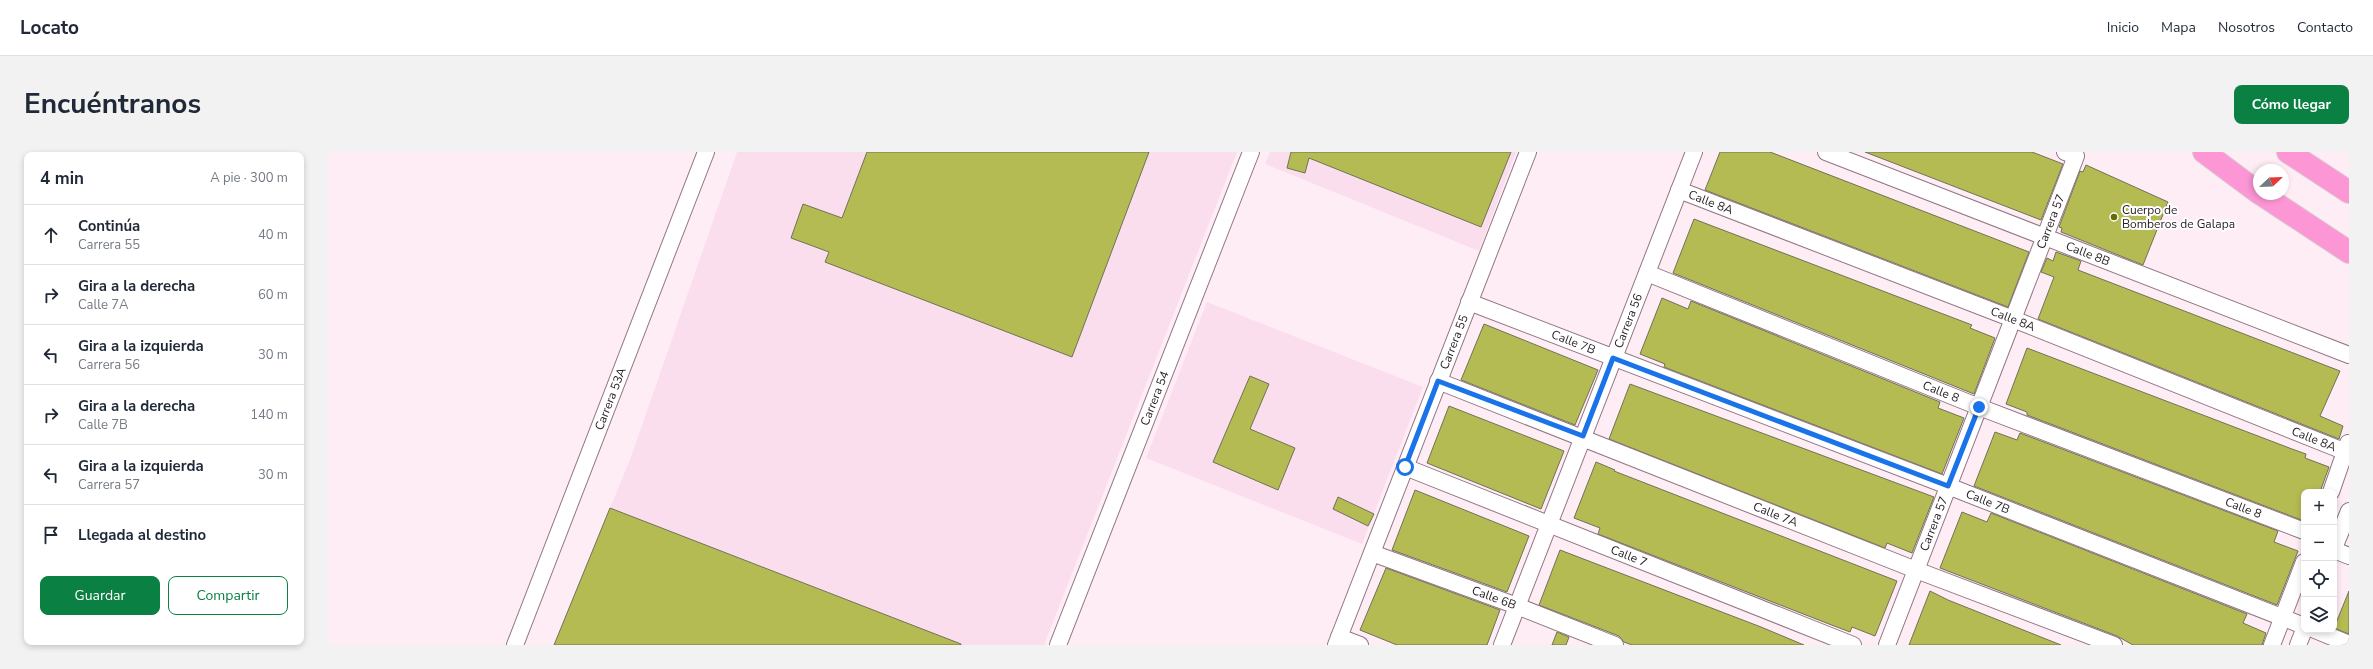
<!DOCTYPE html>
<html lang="es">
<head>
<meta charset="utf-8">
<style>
	:root { --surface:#fff; --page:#f2f2f3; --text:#1f2937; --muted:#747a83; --line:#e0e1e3; --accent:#0b8043 }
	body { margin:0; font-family:"Nunito Sans",sans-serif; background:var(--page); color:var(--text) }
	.controls { position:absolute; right:12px; bottom:12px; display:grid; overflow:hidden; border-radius:8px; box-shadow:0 2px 6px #0003 }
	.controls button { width:36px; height:36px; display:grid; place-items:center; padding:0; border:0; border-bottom:1px solid var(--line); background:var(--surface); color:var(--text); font:20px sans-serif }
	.compass { position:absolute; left:1925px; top:12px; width:36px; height:36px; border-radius:50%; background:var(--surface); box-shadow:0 2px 6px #0003; rotate:67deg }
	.stop { position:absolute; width:12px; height:12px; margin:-9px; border:3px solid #1a73e8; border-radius:50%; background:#fff }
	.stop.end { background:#1a73e8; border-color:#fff; box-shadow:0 1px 4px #0008 }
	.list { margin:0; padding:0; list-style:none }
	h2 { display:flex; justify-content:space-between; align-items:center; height:52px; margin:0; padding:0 16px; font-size:17px }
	h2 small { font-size:13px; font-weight:400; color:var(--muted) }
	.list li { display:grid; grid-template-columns:26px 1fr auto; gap:12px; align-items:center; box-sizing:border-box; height:60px; padding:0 16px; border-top:1px solid var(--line) }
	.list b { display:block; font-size:15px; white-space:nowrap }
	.list p { margin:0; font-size:13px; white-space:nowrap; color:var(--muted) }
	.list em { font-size:13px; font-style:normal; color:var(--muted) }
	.actions { display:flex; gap:8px; padding:12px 16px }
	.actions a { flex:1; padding:9px 0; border:1px solid var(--accent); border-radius:8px; text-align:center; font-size:14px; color:var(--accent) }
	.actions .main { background:var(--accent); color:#fff }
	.icon { flex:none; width:22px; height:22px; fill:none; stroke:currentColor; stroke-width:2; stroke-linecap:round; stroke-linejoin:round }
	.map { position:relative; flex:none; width:2021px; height:493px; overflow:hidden; border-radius:8px }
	header { display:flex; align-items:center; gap:24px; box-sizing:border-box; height:56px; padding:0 20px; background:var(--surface); border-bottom:1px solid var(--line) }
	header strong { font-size:19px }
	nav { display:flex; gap:22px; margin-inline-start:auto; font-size:14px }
	.intro { display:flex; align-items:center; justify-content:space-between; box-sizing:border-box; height:96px; padding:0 24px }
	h1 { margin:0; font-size:28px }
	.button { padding:10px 18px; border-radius:8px; background:var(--accent); color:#fff; font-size:14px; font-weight:700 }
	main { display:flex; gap:24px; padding:0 24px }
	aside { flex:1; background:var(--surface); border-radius:8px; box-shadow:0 2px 6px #0003 }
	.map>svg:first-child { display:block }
	.built { fill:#fbdeed }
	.building { fill:#b5bb53; stroke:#6f7258 }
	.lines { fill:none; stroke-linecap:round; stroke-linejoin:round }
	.minor-casing { stroke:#917785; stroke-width:18 }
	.trunk-casing { stroke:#d4d2d3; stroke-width:24 }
	.minor { stroke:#fff; stroke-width:16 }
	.trunk { stroke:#fc96d4; stroke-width:22 }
	.route { stroke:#1a73e8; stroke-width:5 }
	.poi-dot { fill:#656908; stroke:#fff; stroke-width:1.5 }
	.labels { text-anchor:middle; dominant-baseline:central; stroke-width:4; stroke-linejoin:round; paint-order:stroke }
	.street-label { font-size:12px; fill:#261c22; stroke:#fff }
	.poi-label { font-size:12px; fill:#261c22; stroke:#fff; text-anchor:start }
</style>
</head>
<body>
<header>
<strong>Locato</strong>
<nav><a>Inicio</a><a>Mapa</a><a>Nosotros</a><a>Contacto</a></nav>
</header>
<div class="intro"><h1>Encuéntranos</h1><a class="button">Cómo llegar</a></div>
<main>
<aside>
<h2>4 min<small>A pie · 300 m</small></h2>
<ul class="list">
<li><svg class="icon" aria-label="ahead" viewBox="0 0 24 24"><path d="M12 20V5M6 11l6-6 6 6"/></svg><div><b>Continúa</b><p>Carrera 55</p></div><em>40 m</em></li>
<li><svg class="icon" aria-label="right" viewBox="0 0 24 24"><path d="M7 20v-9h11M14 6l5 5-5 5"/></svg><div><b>Gira a la derecha</b><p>Calle 7A</p></div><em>60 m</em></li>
<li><svg class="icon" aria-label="left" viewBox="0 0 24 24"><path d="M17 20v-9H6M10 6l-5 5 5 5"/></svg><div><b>Gira a la izquierda</b><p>Carrera 56</p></div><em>30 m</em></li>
<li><svg class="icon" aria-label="right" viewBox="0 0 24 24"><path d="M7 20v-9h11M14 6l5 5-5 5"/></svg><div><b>Gira a la derecha</b><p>Calle 7B</p></div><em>140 m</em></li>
<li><svg class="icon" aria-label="left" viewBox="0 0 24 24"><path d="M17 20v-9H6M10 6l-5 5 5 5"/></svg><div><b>Gira a la izquierda</b><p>Carrera 57</p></div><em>30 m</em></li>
<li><svg class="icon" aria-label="arrive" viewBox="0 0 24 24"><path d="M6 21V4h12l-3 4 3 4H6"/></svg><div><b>Llegada al destino</b></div></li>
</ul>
<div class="actions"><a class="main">Guardar</a><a>Compartir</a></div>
</aside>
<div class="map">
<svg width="2021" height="493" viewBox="0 0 2021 493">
	<rect width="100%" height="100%" fill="#ffedf6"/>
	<!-- built -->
	<g class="built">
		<polygon points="409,0 909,0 716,493 226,493 303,305"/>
		<polygon points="942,0 1188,0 1151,99 937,12"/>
		<polygon points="879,150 1095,235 1034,392 818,306"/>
	</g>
	<!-- building -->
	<g class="building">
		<polygon points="539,0 821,0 744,205 497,110 501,100 463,86 475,52 514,66"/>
		<polygon points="963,0 1183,0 1153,75 981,6 977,21 959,16"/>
		<polygon points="1392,0 1442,0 1701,100 1680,155 1377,38"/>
		<polygon points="1537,0 1704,0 1735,12 1713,68"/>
		<polygon points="1758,13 1840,50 1815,113 1733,80 1734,76 1731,75 1752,19 1755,20"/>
		<polygon points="1366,67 1644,173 1642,176 1667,186 1646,242 1345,121"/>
		<polygon points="1728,100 1753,109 1750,118 2012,219 1992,264 2015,274 2011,287 1710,167 1726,125 1713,120 1719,106 1725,109"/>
		<polygon points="1334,146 1360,157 1363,149 1612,250 1610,256 1636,266 1614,322 1336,215 1337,212 1312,202"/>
		<polygon points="1156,172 1270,218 1247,273 1133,228"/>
		<polygon points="1699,196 1964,297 1978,302 1977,306 2001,315 1992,340 1976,340 1976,369 1699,263 1699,260 1678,252"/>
		<polygon points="922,224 941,232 922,277 967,296 950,338 885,310"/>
		<polygon points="1302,232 1606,345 1584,401 1559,391 1557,396 1281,287"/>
		<polygon points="1121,254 1236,299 1213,357 1099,311"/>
		<polygon points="1667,280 1689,288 1692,281 1950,379 1946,390 1970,399 1949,453 1646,334"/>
		<polygon points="1268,310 1287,318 1286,319 1569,429 1547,484 1524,475 1522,480 1501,472 1270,382 1272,376 1246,366"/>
		<polygon points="1087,338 1201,384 1179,440 1064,398"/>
		<polygon points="1010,345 1046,362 1040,374 1005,357"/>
		<polygon points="282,356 633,492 633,493 226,493"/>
		<polygon points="1634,360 1659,370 1663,361 1919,462 1915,471 1938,481 1934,493 1805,493 1789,484 1612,416"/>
		<polygon points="1232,398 1433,475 1476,493 1304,493 1296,490 1291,484 1211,453"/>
		<polygon points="1058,416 1172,458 1159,493 1069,493 1032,478"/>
		<polygon points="1602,439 1620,448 1733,493 1581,493"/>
		<polygon points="2021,439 2021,482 2006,476"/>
		<polygon points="1229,480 1241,485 1238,493 1224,493"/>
	</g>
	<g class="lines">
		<!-- minor casing -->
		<g class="minor-casing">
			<g id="minor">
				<path id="s1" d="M1498,0L2021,203"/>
				<path id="s2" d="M1351,38L1685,167L2018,300"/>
				<path id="s3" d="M1319,121L1651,255L1976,379"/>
				<path id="s4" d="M1141,150L1620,334L1976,474"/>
				<path id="s5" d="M1110,229L1588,418L1786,493"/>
				<path id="s6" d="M1077,315L1525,493"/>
				<polyline points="2003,340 2020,291"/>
				<polyline points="2006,396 2021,359"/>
				<polyline points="2006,398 2021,404"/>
				<path id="s7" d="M1044,401L1189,454L1287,493"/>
				<polyline points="1987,478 2021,492"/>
				<polyline points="1011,485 1032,493"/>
				<path id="s8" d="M187,493L378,0"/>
				<path id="s9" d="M730,493L923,0"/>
				<path id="s10" d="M1008,493L1200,0"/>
				<path id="s11" d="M1174,493L1366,0"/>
				<path id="s12" d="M1559,493L1748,4L1737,0"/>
				<polyline points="1944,493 1976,410"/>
				<polyline points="1970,493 1976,478"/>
			</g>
		</g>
		<!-- trunk casing -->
		<g class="trunk-casing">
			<g id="trunk">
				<polyline points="1876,0 1931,41"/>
				<polyline points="1960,0 2021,40"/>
				<polyline points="1933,42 2021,100"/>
			</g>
		</g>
		<!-- minor -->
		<use href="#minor" class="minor"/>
		<!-- trunk -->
		<use href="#trunk" class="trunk"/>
	</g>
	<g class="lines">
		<!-- route -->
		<polyline class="route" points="1077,315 1110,229 1255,284 1285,206 1620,334 1651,255"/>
	</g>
	<!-- markers -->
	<circle class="poi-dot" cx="1786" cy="65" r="4"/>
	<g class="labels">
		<!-- street labels -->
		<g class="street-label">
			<text stroke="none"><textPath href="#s2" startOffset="34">Calle 8A</textPath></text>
			<text stroke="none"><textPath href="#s12" startOffset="454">Carrera 57</textPath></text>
			<text stroke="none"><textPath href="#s1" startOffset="281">Calle 8B</textPath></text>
			<text stroke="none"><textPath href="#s2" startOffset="358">Calle 8A</textPath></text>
			<text stroke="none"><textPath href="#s11" startOffset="348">Carrera 56</textPath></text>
			<text stroke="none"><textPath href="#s10" startOffset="325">Carrera 55</textPath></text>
			<text stroke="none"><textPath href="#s4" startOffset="112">Calle 7B</textPath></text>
			<text stroke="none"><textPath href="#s3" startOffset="317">Calle 8</textPath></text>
			<text stroke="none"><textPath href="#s8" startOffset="264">Carrera 53A</textPath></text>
			<text stroke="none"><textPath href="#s9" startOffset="265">Carrera 54</textPath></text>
			<text stroke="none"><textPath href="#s2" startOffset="682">Calle 8A</textPath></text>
			<text stroke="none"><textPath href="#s4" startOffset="556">Calle 7B</textPath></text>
			<text stroke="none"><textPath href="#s3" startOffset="641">Calle 8</textPath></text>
			<text stroke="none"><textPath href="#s5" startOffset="363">Calle 7A</textPath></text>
			<text stroke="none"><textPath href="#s12" startOffset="130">Carrera 57</textPath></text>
			<text stroke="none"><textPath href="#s6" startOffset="241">Calle 7</textPath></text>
			<text stroke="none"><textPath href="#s7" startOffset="130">Calle 6B</textPath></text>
		</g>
		<!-- poi labels -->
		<g class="poi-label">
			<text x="1794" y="58">Cuerpo de<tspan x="1794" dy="14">Bomberos de Galapa</tspan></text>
		</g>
	</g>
</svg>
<div class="controls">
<button>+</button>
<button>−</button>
<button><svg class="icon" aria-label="locate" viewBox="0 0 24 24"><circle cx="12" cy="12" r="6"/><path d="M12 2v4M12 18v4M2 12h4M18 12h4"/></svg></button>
<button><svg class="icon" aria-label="layers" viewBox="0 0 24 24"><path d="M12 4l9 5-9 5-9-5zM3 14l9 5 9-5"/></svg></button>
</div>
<svg class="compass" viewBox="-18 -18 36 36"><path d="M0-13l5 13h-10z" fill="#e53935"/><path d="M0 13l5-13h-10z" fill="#747a83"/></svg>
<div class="stop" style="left:1077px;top:315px"></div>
<div class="stop end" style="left:1651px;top:255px"></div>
</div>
</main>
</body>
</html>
